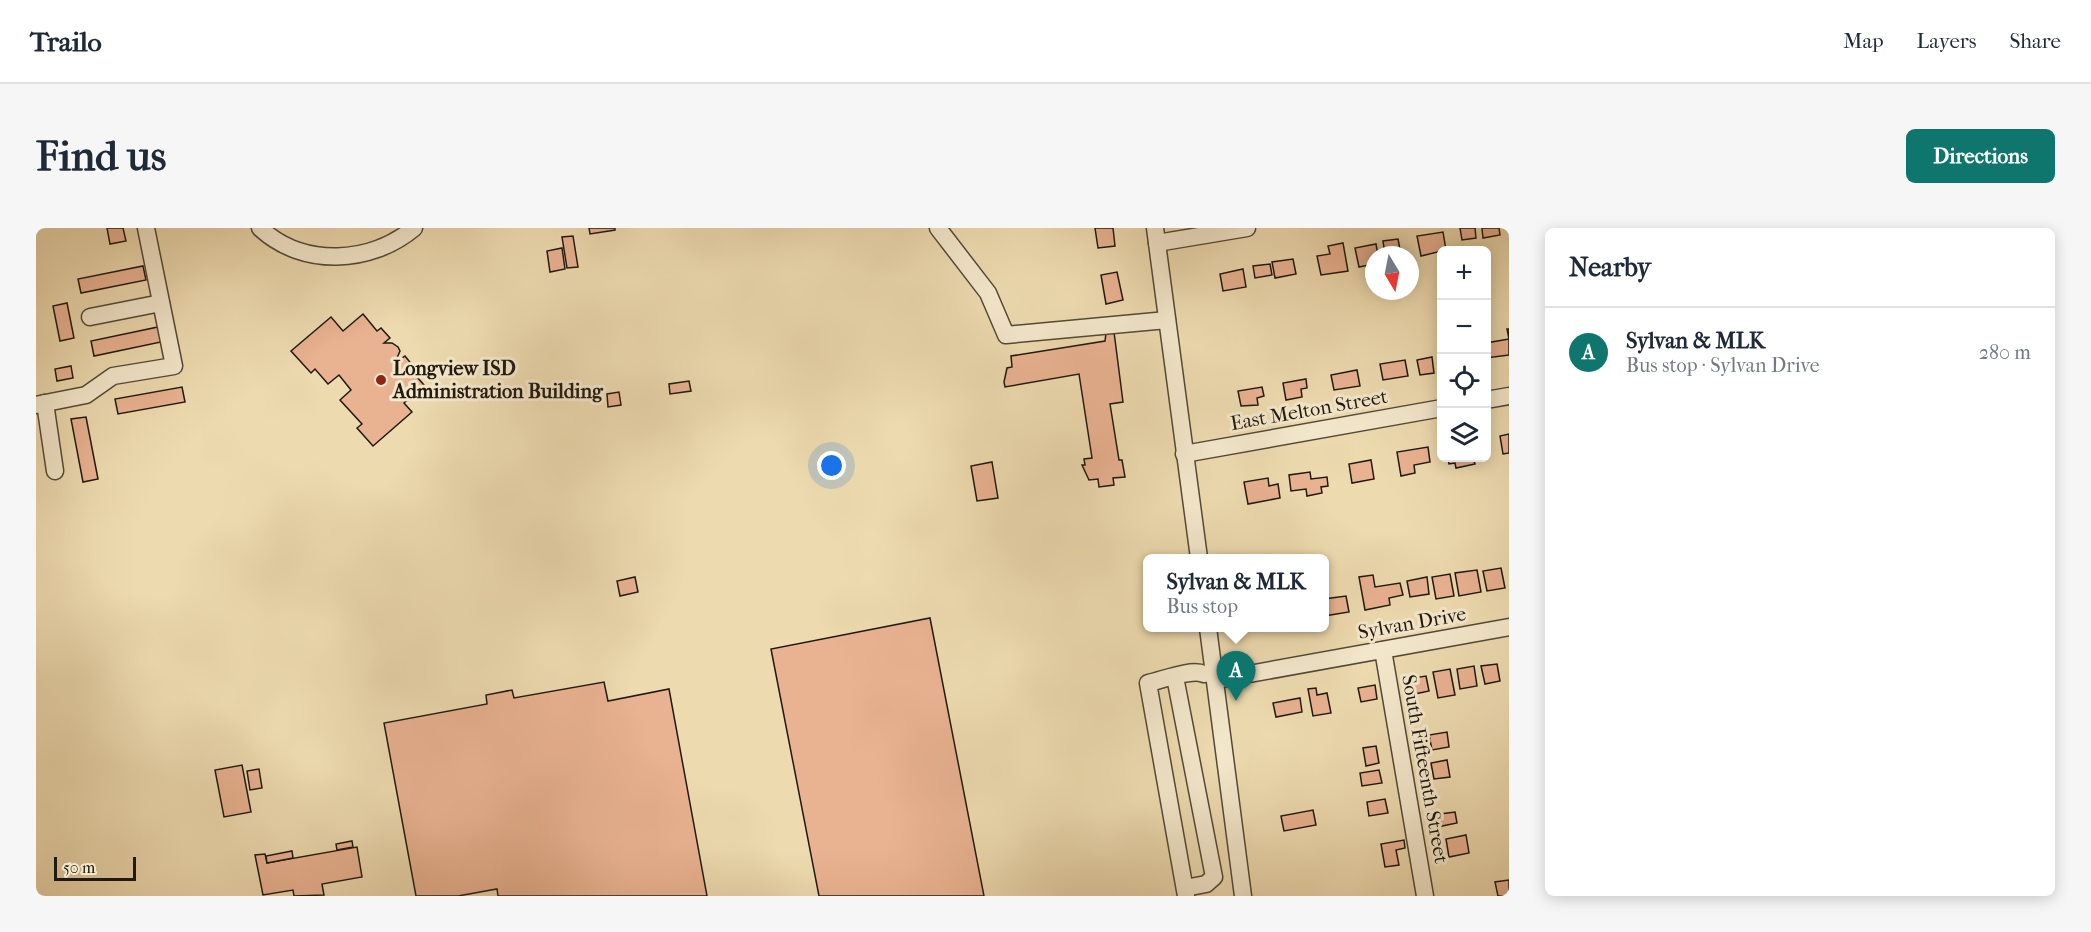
<!DOCTYPE html>
<html lang="en">
<head>
<meta charset="utf-8">
<style>
	:root { --surface:#fff; --page:#f6f6f7; --text:#1f2937; --muted:#747a83; --line:#e0e1e3; --accent:#0f766e }
	body { margin:0; font-family:"IM FELL French Canon",serif; background:var(--page); color:var(--text) }
	.controls { position:absolute; right:18px; top:18px; display:grid; overflow:hidden; border-radius:9px; box-shadow:0 3px 15px #0003 }
	.controls button { width:54px; height:54px; display:grid; place-items:center; padding:0; border:0; border-bottom:2px solid var(--line); background:var(--surface); color:var(--text); font:30px sans-serif }
	.compass { position:absolute; left:1329px; top:18px; width:54px; height:54px; border-radius:50%; background:var(--surface); box-shadow:0 3px 15px #0003; rotate:170deg }
	.scale { position:absolute; left:18px; bottom:15px; width:82px; box-sizing:border-box; padding-left:6px; border:3px solid #20190f; border-top:0; font-size:16px; line-height:21px; white-space:nowrap; color:#20190f; -webkit-text-stroke:4px #f3e7cb; paint-order:stroke }
	.you { position:absolute; left:796px; top:238px; width:21px; height:21px; margin:-15px; border:4px solid #fff; border-radius:50%; background:#1a73e8; box-shadow:0 0 0 9px #1a73e833 }
	.badge { display:grid; place-items:center; width:39px; height:39px; border-radius:50%; background:var(--accent); color:#fff; font-size:20px; font-weight:700 }
	.pin { position:absolute; translate:-50% -50px; filter:drop-shadow(0 2px 3px #0008) }
	.pin::after { content:''; position:absolute; top:32px; width:21px; height:18px; background:inherit; clip-path:polygon(0 0,100% 0,50% 100%) }
	.popup { position:absolute; left:1107px; top:326px; width:186px; height:78px; box-sizing:border-box; display:grid; place-content:center; border-radius:9px; background:var(--surface); filter:drop-shadow(0 2px 4px #0005); font-size:20px; white-space:nowrap; color:var(--muted) }
	.popup b { font-size:22px; color:var(--text) }
	.popup::after { content:''; position:absolute; left:50%; top:100%; margin-left:-12px; border:12px solid transparent; border-top-color:var(--surface) }
	.list { margin:0; padding:0; list-style:none }
	h2 { display:flex; justify-content:space-between; align-items:center; height:78px; margin:0; padding:0 24px; font-size:26px }
	h2 small { font-size:20px; font-weight:400; color:var(--muted) }
	.list li { display:grid; grid-template-columns:39px 1fr auto; gap:18px; align-items:center; box-sizing:border-box; height:90px; padding:0 24px; border-top:2px solid var(--line) }
	.list b { display:block; font-size:22px; white-space:nowrap }
	.list p { margin:0; font-size:20px; white-space:nowrap; color:var(--muted) }
	.list em { font-size:20px; font-style:normal; color:var(--muted) }
	.icon { flex:none; width:33px; height:33px; fill:none; stroke:currentColor; stroke-width:2; stroke-linecap:round; stroke-linejoin:round }
	.map { position:relative; flex:none; width:1473px; height:668px; overflow:hidden; border-radius:9px }
	header { display:flex; align-items:center; gap:36px; box-sizing:border-box; height:84px; padding:0 30px; background:var(--surface); border-bottom:2px solid var(--line) }
	header strong { font-size:28px }
	nav { display:flex; gap:33px; margin-inline-start:auto; font-size:21px }
	.intro { display:flex; align-items:center; justify-content:space-between; box-sizing:border-box; height:144px; padding:0 36px }
	h1 { margin:0; font-size:42px }
	.button { padding:15px 27px; border-radius:9px; background:var(--accent); color:#fff; font-size:21px; font-weight:700 }
	main { display:flex; gap:36px; padding:0 36px }
	aside { flex:1; background:var(--surface); border-radius:9px; box-shadow:0 3px 15px #0003 }
	.map>svg:first-child { display:block }
	.building { fill:#e9b291; stroke:#20190f; stroke-width:1.5 }
	.lines { fill:none; stroke-linecap:round; stroke-linejoin:round }
	.minor-casing { stroke:#534937; stroke-width:19 }
	.minor { stroke:#f3e7cb; stroke-width:16 }
	.poi-dot { fill:#8f2418; stroke:#f3e7cb; stroke-width:2 }
	.labels { text-anchor:middle; dominant-baseline:central; stroke-width:6; stroke-linejoin:round; paint-order:stroke }
	.poi-label { font-size:20px; font-weight:bold; fill:#20190f; stroke:#f3e7cb; text-anchor:start }
	.street-label { font-size:20px; fill:#20190f; stroke:#f3e7cb }
</style>
</head>
<body>
<header>
<strong>Trailo</strong>
<nav><a>Map</a><a>Layers</a><a>Share</a></nav>
</header>
<div class="intro"><h1>Find us</h1><a class="button">Directions</a></div>
<main>
<div class="map">
<svg width="1473" height="668" viewBox="0 0 1473 668">
	<rect width="100%" height="100%" fill="#eddaaf"/>
	<filter id="stains"><feTurbulence type="fractalNoise" baseFrequency=".00333" numOctaves="4"/><feColorMatrix values="0 0 0 0 .2 0 0 0 0 .09 0 0 0 0 .02 0 0 0 .5 -.17"/></filter>
	<radialGradient id="worn" r=".72"><stop offset=".6" stop-color="#630" stop-opacity="0"/><stop offset="1" stop-color="#630" stop-opacity=".3"/></radialGradient>
	<!-- building -->
	<g class="building">
		<polygon points="71,0 87,0 90,13 74,16"/>
		<polygon points="553,0 579,0 579,2 554,6"/>
		<polygon points="1059,0 1077,0 1079,18 1062,20"/>
		<polygon points="1424,0 1439,0 1440,10 1426,12"/>
		<polygon points="1446,0 1463,0 1464,7 1447,10"/>
		<polygon points="1407,4 1410,22 1385,28 1381,8"/>
		<polygon points="537,8 542,39 531,40 526,9"/>
		<polygon points="1362,11 1365,27 1349,27 1347,13"/>
		<polygon points="1307,15 1312,43 1285,47 1281,28 1294,26 1292,18"/>
		<polygon points="1340,16 1342,27 1338,27 1338,36 1323,39 1319,20"/>
		<polygon points="526,20 529,41 514,44 511,23"/>
		<polygon points="1257,31 1260,46 1239,50 1236,34"/>
		<polygon points="1234,36 1236,47 1219,50 1217,38"/>
		<polygon points="107,38 110,52 45,65 42,51"/>
		<polygon points="1207,41 1210,59 1187,63 1184,46"/>
		<polygon points="1081,44 1087,72 1070,76 1065,47"/>
		<polygon points="31,75 38,110 24,113 17,78"/>
		<polygon points="327,86 341,103 345,100 354,110 348,115 356,115 362,119 364,123 361,130 363,132 369,128 377,138 374,141 388,157 368,175 376,184 337,218 321,200 326,196 304,172 315,162 303,147 292,156 279,141 275,145 255,123 295,89 307,103"/>
		<polygon points="122,99 125,114 58,128 55,113"/>
		<polygon points="1471,101 1473,101 1473,127 1450,130 1450,115 1473,111"/>
		<polygon points="1078,104 1087,174 1074,176 1083,232 1086,232 1089,249 1077,250 1078,257 1063,259 1062,251 1053,252 1046,237 1049,237 1048,231 1056,230 1043,146 969,159 968,154 971,140 976,139 975,128 1069,113 1070,105"/>
		<polygon points="1396,129 1398,145 1384,147 1381,132"/>
		<polygon points="1369,132 1372,148 1347,152 1344,136"/>
		<polygon points="35,138 37,150 21,153 19,141"/>
		<polygon points="1321,142 1324,158 1298,162 1295,147"/>
		<polygon points="1270,151 1271,160 1265,161 1266,169 1250,172 1247,155"/>
		<polygon points="653,153 655,163 634,166 633,156"/>
		<polygon points="146,159 149,174 82,186 79,171"/>
		<polygon points="1226,159 1228,168 1221,170 1222,177 1205,178 1202,163"/>
		<polygon points="583,164 585,177 572,179 571,166"/>
		<polygon points="50,189 62,251 47,254 35,191"/>
		<polygon points="1473,206 1473,225 1467,226 1464,208"/>
		<polygon points="1392,219 1394,234 1378,237 1379,245 1365,248 1361,224"/>
		<polygon points="1412,230 1437,230 1439,236 1420,240 1419,235 1413,236"/>
		<polygon points="1335,232 1338,251 1316,255 1313,236"/>
		<polygon points="956,234 962,270 941,273 935,238"/>
		<polygon points="1274,244 1275,251 1291,249 1292,258 1285,259 1286,265 1271,268 1270,261 1255,263 1253,247"/>
		<polygon points="1232,250 1233,258 1242,256 1244,270 1212,276 1208,254"/>
		<polygon points="1465,340 1469,360 1451,363 1447,343"/>
		<polygon points="1441,342 1445,364 1423,368 1419,345"/>
		<polygon points="1414,346 1418,368 1400,371 1396,349"/>
		<polygon points="1337,347 1339,359 1364,355 1367,367 1353,370 1354,377 1329,382 1323,349"/>
		<polygon points="599,349 602,364 584,368 581,353"/>
		<polygon points="1391,349 1393,366 1374,369 1371,353"/>
		<polygon points="1310,368 1313,384 1288,388 1288,371"/>
		<polygon points="894,390 948,668 783,668 735,421"/>
		<polygon points="1461,436 1464,453 1449,456 1445,438"/>
		<polygon points="1438,438 1441,458 1424,461 1421,441"/>
		<polygon points="1414,441 1419,467 1402,470 1397,444"/>
		<polygon points="1390,448 1393,463 1374,467 1371,451"/>
		<polygon points="568,454 572,473 633,461 671,668 462,668 461,661 422,668 380,668 348,495 451,476 450,467 476,462 478,470"/>
		<polygon points="1339,457 1341,471 1325,474 1322,460"/>
		<polygon points="1280,460 1281,467 1291,465 1295,485 1277,488 1272,461"/>
		<polygon points="1264,470 1266,484 1240,489 1237,475"/>
		<polygon points="1411,504 1413,519 1396,522 1393,507"/>
		<polygon points="1340,518 1343,535 1330,538 1327,520"/>
		<polygon points="1411,532 1414,549 1398,551 1395,535"/>
		<polygon points="206,537 215,584 188,589 179,542"/>
		<polygon points="223,541 226,560 214,562 211,543"/>
		<polygon points="1343,542 1346,555 1326,558 1324,545"/>
		<polygon points="1349,571 1352,585 1333,588 1331,574"/>
		<polygon points="1277,582 1280,597 1248,603 1245,588"/>
		<polygon points="1419,584 1421,595 1406,598 1404,586"/>
		<polygon points="1430,607 1433,625 1413,629 1410,611"/>
		<polygon points="1368,612 1369,620 1360,622 1363,637 1349,639 1345,616"/>
		<polygon points="316,613 317,619 301,622 300,616"/>
		<polygon points="321,619 326,649 286,656 288,667 258,668 257,662 227,667 219,627 229,626 231,635"/>
		<polygon points="256,623 257,630 231,635 230,628"/>
		<polygon points="1473,652 1473,668 1462,668 1459,654"/>
	</g>
	<g class="lines">
		<!-- minor casing -->
		<g class="minor-casing">
			<g id="minor">
				<path d="M224,0C267,40 335,36 378,0"/>
				<polyline points="902,0 952,65 970,107 1131,92"/>
				<polyline points="1119,0 1163,330"/>
				<polyline points="1121,15 1211,0"/>
				<polyline points="54,89 125,75"/>
				<polyline points="1450,172 1473,168"/>
				<polyline points="9,175 19,243"/>
				<polyline points="0,177 50,167 77,148 138,138 110,0"/>
				<polyline points="1148,226 1406,180"/>
				<polyline points="1172,400 1207,668"/>
				<polyline points="1347,422 1389,668"/>
				<polyline points="1139,449 1178,649 1170,656 1149,660"/>
				<polyline points="1180,452 1473,399"/>
				<path d="M1150,668L1112,455C1127,452 1155,440 1168,446"/>
			</g>
		</g>
		<!-- minor -->
		<use href="#minor" class="minor"/>
	</g>
	<!-- markers -->
	<circle class="poi-dot" cx="345" cy="152" r="6"/>
	<g class="labels">
		<!-- poi labels -->
		<g class="poi-label">
			<text x="357" y="140">Longview ISD<tspan x="357" dy="23">Administration Building</tspan></text>
		</g>
		<!-- street labels -->
		<g class="street-label">
			<text transform="translate(1273 182) rotate(-10)">East Melton Street</text>
			<text transform="translate(1376 395) rotate(-10)">Sylvan Drive</text>
			<text transform="translate(1389 541) rotate(80)">South Fifteenth Street</text>
		</g>
	</g>
	<rect width="100%" height="100%" filter="url(#stains)"/>
	<rect width="100%" height="100%" fill="url(#worn)"/>
</svg>
<div class="controls">
<button>+</button>
<button>−</button>
<button><svg class="icon" aria-label="locate" viewBox="0 0 24 24"><circle cx="12" cy="12" r="6"/><path d="M12 2v4M12 18v4M2 12h4M18 12h4"/></svg></button>
<button><svg class="icon" aria-label="layers" viewBox="0 0 24 24"><path d="M12 4l9 5-9 5-9-5zM3 14l9 5 9-5"/></svg></button>
</div>
<svg class="compass" viewBox="-18 -18 36 36"><path d="M0-13l5 13h-10z" fill="#e53935"/><path d="M0 13l5-13h-10z" fill="#747a83"/></svg>
<div class="scale">50 m</div>
<div class="you"></div>
<div class="pin badge" style="left:1200px;top:473px">A</div>
<div class="popup"><b>Sylvan &amp; MLK</b>Bus stop</div>
</div>
<aside>
<h2>Nearby<small></small></h2>
<ul class="list">
<li><span class="badge">A</span><div><b>Sylvan &amp; MLK</b><p>Bus stop · Sylvan Drive</p></div><em>280 m</em></li>
</ul>
</aside>
</main>
</body>
</html>
